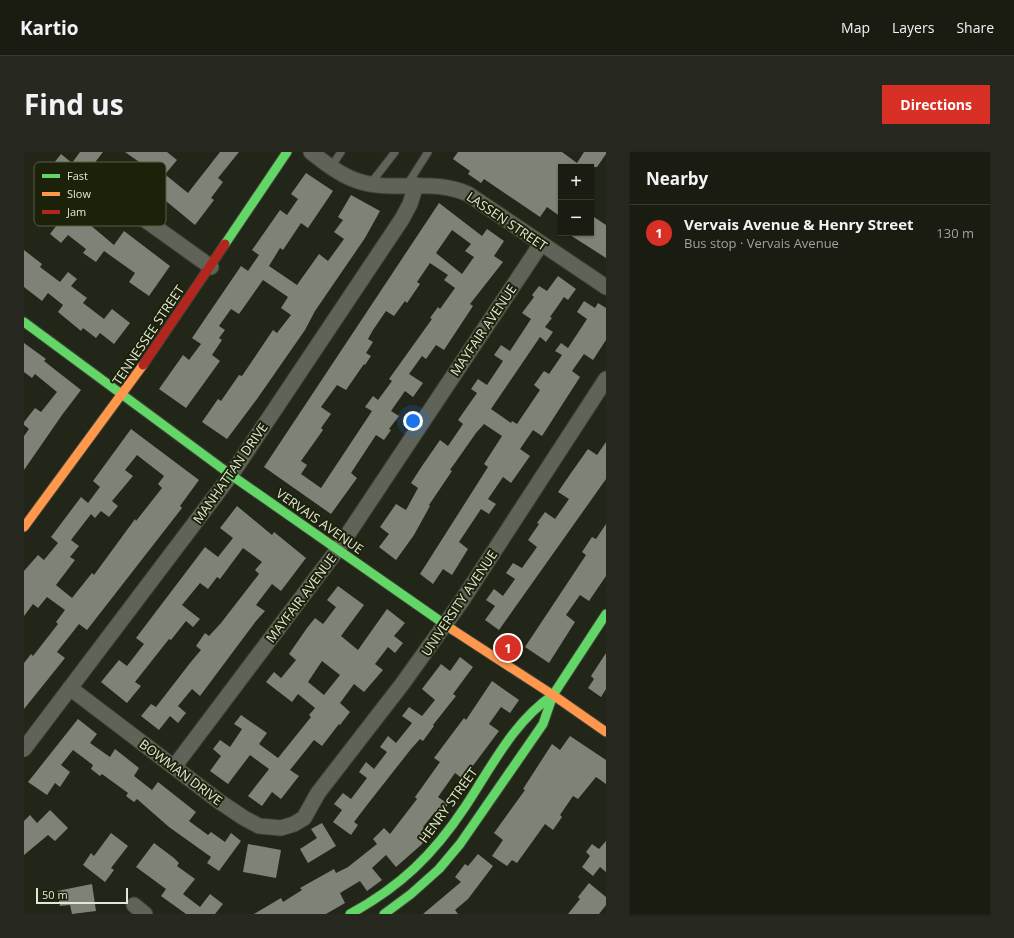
<!DOCTYPE html>
<html lang="en">
<head>
<meta charset="utf-8">
<style>
	:root { --surface:#1a1c12; --page:#272920; --text:#f1f3f6; --muted:#9fa19f; --line:#383a32; --accent:#d93025 }
	body { margin:0; font-family:"Open Sans",sans-serif; background:var(--page); color:var(--text) }
	.controls { position:absolute; right:12px; top:12px; display:grid; overflow:hidden; border-radius:0px; box-shadow:0 1px 3px #0004 }
	.controls button { width:36px; height:36px; display:grid; place-items:center; padding:0; border:0; border-bottom:1px solid var(--line); background:var(--surface); color:var(--text); font:20px sans-serif }
	.scale { position:absolute; left:12px; bottom:10px; width:92px; box-sizing:border-box; padding-left:4px; border:2px solid #e2e8d8; border-top:0; font-size:11px; line-height:14px; white-space:nowrap; color:#e2e8d8; -webkit-text-stroke:3px #1b2209; paint-order:stroke }
	.you { position:absolute; left:389px; top:269px; width:14px; height:14px; margin:-10px; border:3px solid #fff; border-radius:50%; background:#1a73e8; box-shadow:0 0 0 6px #1a73e833 }
	.badge { display:grid; place-items:center; width:26px; height:26px; border-radius:50%; background:var(--accent); color:#fff; font-size:13px; font-weight:700 }
	.pin { position:absolute; translate:-50% -50%; border:2px solid #fff; box-shadow:0 1px 4px #0006 }
	.list { margin:0; padding:0; list-style:none }
	h2 { display:flex; justify-content:space-between; align-items:center; height:52px; margin:0; padding:0 16px; font-size:17px }
	h2 small { font-size:13px; font-weight:400; color:var(--muted) }
	.list li { display:grid; grid-template-columns:26px 1fr auto; gap:12px; align-items:center; box-sizing:border-box; height:56px; padding:0 16px; border-top:1px solid var(--line) }
	.list b { display:block; font-size:15px; white-space:nowrap }
	.list p { margin:0; font-size:13px; white-space:nowrap; color:var(--muted) }
	.list em { font-size:13px; font-style:normal; color:var(--muted) }
	.map { position:relative; flex:none; width:582px; height:762px; overflow:hidden; border-radius:0px }
	header { display:flex; align-items:center; gap:24px; box-sizing:border-box; height:56px; padding:0 20px; background:var(--surface); border-bottom:1px solid var(--line) }
	header strong { font-size:19px }
	nav { display:flex; gap:22px; margin-inline-start:auto; font-size:14px }
	.intro { display:flex; align-items:center; justify-content:space-between; box-sizing:border-box; height:96px; padding:0 24px }
	h1 { margin:0; font-size:28px }
	.button { padding:10px 18px; border-radius:0px; background:var(--accent); color:#fff; font-size:14px; font-weight:700 }
	main { display:flex; gap:24px; padding:0 24px }
	aside { flex:1; background:var(--surface); border-radius:0px; box-shadow:0 1px 3px #0004 }
	.map>svg:first-child { display:block }
	.building { fill:#7f8377; fill-rule:evenodd }
	.lines { fill:none; stroke-linecap:round; stroke-linejoin:round }
	.lane-casing { stroke:#3e4236; stroke-width:9 }
	.street-casing { stroke:#3e4236; stroke-width:17 }
	.fast-casing { stroke:#3e4236; stroke-width:11 }
	.slow-casing { stroke:#3e4236; stroke-width:11 }
	.jam-casing { stroke:#3e4236; stroke-width:11 }
	.lane { stroke:#5f6358; stroke-width:7 }
	.street { stroke:#5f6358; stroke-width:15 }
	.fast { stroke:#63d668; stroke-width:9 }
	.slow { stroke:#ff974d; stroke-width:9 }
	.jam { stroke:#b3261e; stroke-width:9 }
	.labels { text-anchor:middle; dominant-baseline:central; stroke-width:4; stroke-linejoin:round; paint-order:stroke }
	.street-label { font-size:13px; fill:#e2e8d8; stroke:#1b2209 }
	.key { fill:#1b2209; stroke:#575d47; stroke-width:1 }
	.key-label { font-size:11px; fill:#e2e8d8 }
</style>
</head>
<body>
<header>
<strong>Kartio</strong>
<nav><a>Map</a><a>Layers</a><a>Share</a></nav>
</header>
<div class="intro"><h1>Find us</h1><a class="button">Directions</a></div>
<main>
<div class="map">
<svg width="582" height="762" viewBox="0 0 582 762">
	<rect width="100%" height="100%" fill="#222618"/>
	<!-- building -->
	<g class="building">
		<polygon points="56,0 79,0 42,48 27,37 34,28 23,20 37,2 48,11"/>
		<polygon points="101,0 143,0 153,8 138,26"/>
		<polygon points="196,0 215,0 194,26 199,30 187,46 190,48 171,73 131,40 143,24 164,41"/>
		<polygon points="434,0 538,0 553,11 560,0 582,0 582,2 573,15 537,15 537,65 523,55 516,65 460,27 457,31 444,22 446,19 429,7"/>
		<polygon points="282,21 309,39 284,76 277,71 259,98 256,96 245,114 273,133 295,102 304,109 320,87 310,80 319,68 314,65 327,43 356,59 341,86 291,159 281,178 233,247 203,287 178,270 194,247 197,249 215,223 218,224 249,178 253,181 267,163 257,156 264,145 239,128 215,162 207,157 195,174 201,178 195,186 198,188 188,203 196,209 162,256 135,237 159,203 165,208 177,192 168,186 217,114 224,119 235,103 228,98 256,58 263,63 274,47 267,42"/>
		<polygon points="40,51 90,93 100,79 146,114 125,144 105,130 111,121 80,99 72,110 59,101 62,97 44,83 37,91 26,82 36,69 30,64"/>
		<path d="M415,51L458,84L463,77L480,89L470,104L479,110L446,152L449,154L420,198L412,193L402,207L398,204L385,222L399,231L389,245L381,239L367,259L375,264L365,277L367,278L360,288L352,283L327,321L333,326L307,362L240,315ZM428,78L447,92L441,99L450,105L438,122L412,101ZM406,111L424,123L420,128L431,136L416,157L414,155L406,166L408,167L365,227L368,229L354,248L349,244L341,255L348,259L297,336L277,322L283,313L277,309L299,278L297,276L307,262L297,255L313,233L322,238L340,212L341,213L347,204L342,201L349,190L344,187L349,178L362,159L370,164L381,149L383,151L396,132L393,130Z"/>
		<polygon points="567,63 582,73 582,106 543,81 567,81"/>
		<polygon points="0,98 18,112 16,115 36,130 44,120 53,127 47,134 63,146 59,151 80,167 88,157 106,171 90,192 76,181 72,186 59,176 57,179 34,160 39,153 24,141 18,149 0,135"/>
		<polygon points="534,124 552,137 544,148 540,145 526,165 528,166 521,175 529,180 522,190 516,185 467,257 487,271 488,269 493,272 516,238 510,233 520,219 525,222 538,203 531,199 537,191 544,196 563,167 553,160 560,149 571,156 574,151 582,156 582,188 569,208 560,202 548,219 556,225 518,284 509,278 496,297 506,304 487,331 479,325 464,347 472,352 465,362 457,357 435,390 444,397 428,423 419,417 409,432 396,422 464,315 460,312 478,284 460,272 452,281 426,318 428,319 405,353 406,354 390,383 372,408 355,395 365,382 356,375 372,352 382,358 394,336 387,331 398,314 416,288 424,294 439,272 434,268 453,241 447,237 454,227 463,233 479,209 470,203 477,193 486,199 507,167 498,161 510,145 508,143 515,134 523,139"/>
		<polygon points="0,191 22,207 20,209 57,238 38,263 0,318 0,284 5,277 0,273 0,270 11,256 17,260 33,240 11,222 8,226 0,220"/>
		<path d="M107,277L175,328L156,354L158,356L63,478L55,472L33,500L41,506L0,557V511L7,502L9,504L34,472L32,470L41,458L23,445L14,456L9,452L0,464V419L14,403L20,408L34,391L27,385L57,345L64,351L76,335L69,329ZM113,303L140,324L134,332L138,336L112,369L111,367L70,423L68,421L48,446L32,433L51,408L46,405L55,394L47,388L67,362L71,366L77,359L85,365L94,354L88,349L109,324L101,318Z"/>
		<polygon points="582,290 582,327 475,478 461,468 471,454 462,448 470,437 479,444 491,427 482,421 489,411 498,416 513,395 504,388 515,372 513,371 521,360 531,367 545,347 534,340 547,321 564,297 573,303"/>
		<polygon points="213,354 248,383 250,380 282,406 257,439 248,432 232,453 241,459 232,469 176,544 168,537 154,554 162,561 154,571 146,564 135,578 117,564 127,552 132,555 166,511 177,498 172,494 181,481 185,484 197,471 235,422 231,418 238,410 219,396 196,427 193,425 184,437 176,431 158,453 176,467 169,475 162,469 147,488 145,487 111,530 117,534 103,551 77,530 95,508 103,514 120,492 112,486 181,395 194,405 209,386 196,376"/>
		<polygon points="582,372 582,424 565,449 556,443 542,463 551,470 525,511 501,495 562,403 558,400 568,385 572,387"/>
		<path d="M314,434L340,453L317,484L334,498L363,457L381,471L370,484L379,491L371,501L364,495L351,512L359,518L340,540L330,532L316,551L326,560L316,573L315,572L298,594L290,588L266,618L275,624L257,647L248,640L238,654L224,644L245,617L226,603L204,632L186,619L197,604L189,597L196,588L206,595L218,577L210,572L217,563L243,581L235,592L254,606L287,565L285,563L291,556L274,542L268,550L242,530L250,520L257,526L272,508L265,502L283,476L291,466L299,472L312,455L303,448ZM298,509L316,523L300,543L284,530Z"/>
		<polygon points="582,501 582,537 577,545 564,536 570,527 567,524"/>
		<polygon points="436,505 449,515 429,542 432,544 409,573 410,574 399,589 396,587 387,597 343,653 330,670 334,673 327,683 309,670 318,658 310,652 319,641 327,647 343,626 335,620 342,610 350,617 363,600 356,595 364,584 372,591 388,571 378,564 385,555 398,564 411,548 398,537 417,512 426,519"/>
		<polygon points="468,529 495,548 486,561 477,555 465,572 475,579 439,627 431,621 414,645 424,652 416,664 411,660 399,675 407,681 397,693 372,715 362,703 348,716 358,728 343,739 336,729 316,741 321,751 302,762 230,762 257,746 259,750 278,738 276,736 310,717 312,721 324,715 353,692 349,687 360,676 366,682 393,647 391,645 416,610 410,606 440,566 442,568"/>
		<polygon points="54,567 73,582 66,591 86,605 91,597 115,616 110,624 128,638 134,630 172,660 165,669 184,683 187,680 201,690 207,681 217,689 195,719 183,711 187,705 145,675 113,647 110,650 102,644 104,641 78,622 76,624 67,617 69,613 49,598 37,613 46,620 36,635 31,631 23,643 4,630"/>
		<polygon points="546,584 582,608 582,632 572,625 554,647 549,644 536,663 538,665 529,678 521,672 493,711 488,708 483,714 468,704 479,688 470,681 501,638 499,637 528,592 536,598"/>
		<polygon points="26,658 44,676 31,689 24,683 0,703 0,669 6,663 13,671"/>
		<polygon points="298,671 312,694 284,711 276,697 293,686 287,677"/>
		<polygon points="87,681 104,694 87,716 90,718 81,730 59,713 67,701 70,704"/>
		<polygon points="582,689 582,720 576,715 569,724 558,715 566,704 562,700 568,692 575,697"/>
		<polygon points="130,691 150,706 155,711 153,714 171,727 159,742 176,755 186,742 199,752 191,762 162,762 137,744 142,737 112,715"/>
		<polygon points="224,692 257,698 252,726 219,720"/>
		<polygon points="454,702 469,714 444,747 431,758 434,762 399,762 437,730 431,725 441,712 444,714"/>
		<polygon points="565,731 582,745 582,753 575,762 544,762 556,747 554,745"/>
		<polygon points="68,732 72,759 48,762 46,753 36,754 33,739"/>
	</g>
	<g class="lines">
		<!-- lane casing -->
		<g class="lane-casing">
			<g id="lane">
				<polyline points="307,15 317,0"/>
				<polyline points="347,31 371,0"/>
				<polyline points="383,33 404,0"/>
			</g>
		</g>
		<!-- street casing -->
		<g class="street-casing">
			<g id="street">
				<path d="M287,0C301,11 315,22 331,28C368,42 408,25 444,42L582,135"/>
				<polyline points="92,47 187,115"/>
				<polyline points="46,536 196,650 220,666 235,674 257,676 270,672 280,666 294,641 379,531 437,450 582,227"/>
				<polyline points="0,597 207,323 378,67 386,52 392,33"/>
				<polyline points="150,615 314,397 517,92"/>
				<polyline points="110,753 121,762"/>
			</g>
		</g>
		<!-- fast casing -->
		<g class="fast-casing">
			<g id="fast">
				<polyline points="201,92 263,0"/>
				<polyline points="0,170 207,323 429,478"/>
				<path d="M326,762C377,734 409,703 441,655C467,616 489,570 529,543"/>
				<polyline points="360,762 387,742 415,717 436,692 519,572 529,543 582,462"/>
			</g>
		</g>
		<!-- slow casing -->
		<g class="slow-casing">
			<g id="slow">
				<polyline points="0,375 119,213"/>
				<polyline points="429,478 529,543 582,580"/>
			</g>
		</g>
		<!-- jam casing -->
		<g class="jam-casing">
			<polyline id="jam" points="119,213 201,92"/>
		</g>
		<!-- lane -->
		<use href="#lane" class="lane"/>
		<!-- street -->
		<use href="#street" class="street"/>
		<!-- fast -->
		<use href="#fast" class="fast"/>
		<!-- slow -->
		<use href="#slow" class="slow"/>
		<!-- jam -->
		<use href="#jam" class="jam"/>
	</g>
	<g class="labels">
		<!-- street labels -->
		<g class="street-label">
			<text transform="translate(483 69) rotate(34)">LASSEN STREET</text>
			<text transform="translate(459 178) rotate(-56)">MAYFAIR AVENUE</text>
			<text transform="translate(124 183) rotate(-56)">TENNESSEE STREET</text>
			<text transform="translate(206 321) rotate(-55)">MANHATTAN DRIVE</text>
			<text transform="translate(296 369) rotate(35)">VERVAIS AVENUE</text>
			<text transform="translate(277 446) rotate(-53)">MAYFAIR AVENUE</text>
			<text transform="translate(435 451) rotate(-56)">UNIVERSITY AVENUE</text>
			<text transform="translate(157 620) rotate(37)">BOWMAN DRIVE</text>
			<text transform="translate(424 653) rotate(-54)">HENRY STREET</text>
		</g>
	</g>
	<!-- legend -->
	<rect x="10" y="10" width="132" height="64" rx="6" class="key"/>
	<rect x="18" y="22" width="18" height="4" fill="#63d668"/>
	<rect x="18" y="40" width="18" height="4" fill="#ff974d"/>
	<rect x="18" y="58" width="18" height="4" fill="#b3261e"/>
	<g class="key-label">
		<text x="43" y="28">Fast</text>
		<text x="43" y="46">Slow</text>
		<text x="43" y="64">Jam</text>
	</g>
</svg>
<div class="controls">
<button>+</button>
<button>−</button>
</div>
<div class="scale">50 m</div>
<div class="you"></div>
<div class="pin badge" style="left:484px;top:496px">1</div>
</div>
<aside>
<h2>Nearby<small></small></h2>
<ul class="list">
<li><span class="badge">1</span><div><b>Vervais Avenue &amp; Henry Street</b><p>Bus stop · Vervais Avenue</p></div><em>130 m</em></li>
</ul>
</aside>
</main>
</body>
</html>
